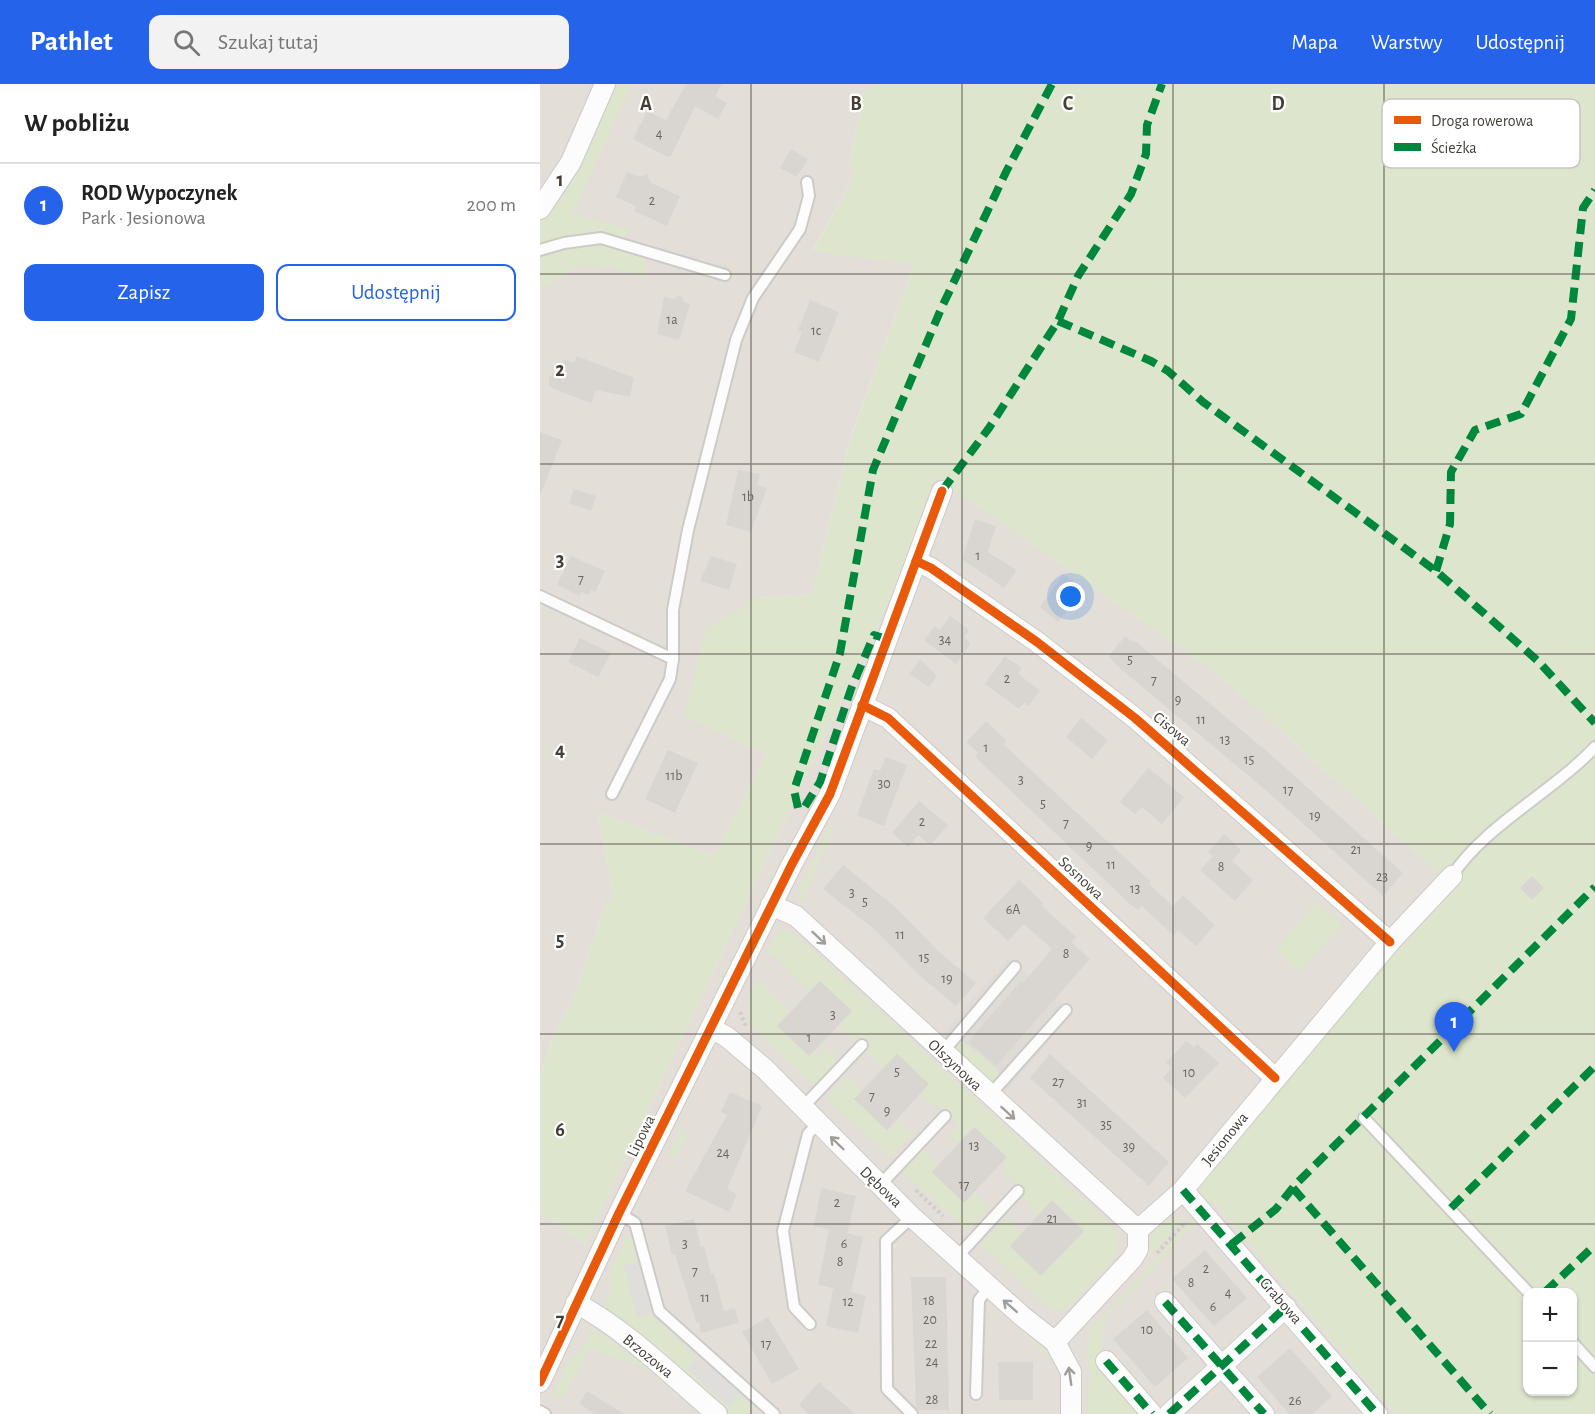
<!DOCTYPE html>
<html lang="pl">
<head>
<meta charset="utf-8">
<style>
	:root { --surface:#fff; --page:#f2f2f2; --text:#222; --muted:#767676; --line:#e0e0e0; --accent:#2563eb }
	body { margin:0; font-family:"Alegreya Sans",sans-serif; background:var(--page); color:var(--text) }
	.controls { position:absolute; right:18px; bottom:18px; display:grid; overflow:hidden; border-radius:12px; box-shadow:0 2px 4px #0004 }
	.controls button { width:54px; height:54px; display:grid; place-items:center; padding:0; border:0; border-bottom:2px solid var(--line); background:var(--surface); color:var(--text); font:30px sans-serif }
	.you { position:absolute; left:531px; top:513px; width:21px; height:21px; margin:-15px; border:4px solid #fff; border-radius:50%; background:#1a73e8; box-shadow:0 0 0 9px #1a73e833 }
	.badge { display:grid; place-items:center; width:39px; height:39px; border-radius:50%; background:var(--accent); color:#fff; font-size:20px; font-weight:700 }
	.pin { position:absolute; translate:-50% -50px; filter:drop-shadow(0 2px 3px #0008) }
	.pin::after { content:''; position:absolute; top:32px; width:21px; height:18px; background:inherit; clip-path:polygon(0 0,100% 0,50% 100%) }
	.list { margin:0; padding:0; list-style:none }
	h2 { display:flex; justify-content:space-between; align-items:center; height:78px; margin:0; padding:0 24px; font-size:26px }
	h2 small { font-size:20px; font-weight:400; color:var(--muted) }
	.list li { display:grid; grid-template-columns:39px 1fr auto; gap:18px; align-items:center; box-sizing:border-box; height:84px; padding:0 24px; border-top:2px solid var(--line) }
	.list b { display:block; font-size:22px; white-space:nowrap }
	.list p { margin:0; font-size:20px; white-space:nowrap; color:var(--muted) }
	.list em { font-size:20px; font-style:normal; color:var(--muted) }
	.actions { display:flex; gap:12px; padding:18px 24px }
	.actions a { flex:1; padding:14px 0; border:2px solid var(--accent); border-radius:12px; text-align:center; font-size:21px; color:var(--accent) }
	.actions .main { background:var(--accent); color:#fff }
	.icon { flex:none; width:33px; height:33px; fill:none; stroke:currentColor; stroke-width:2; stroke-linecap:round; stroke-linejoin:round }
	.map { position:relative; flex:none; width:1055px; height:1330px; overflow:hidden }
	header { display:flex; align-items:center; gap:36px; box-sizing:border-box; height:84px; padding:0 30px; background:var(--accent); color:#fff }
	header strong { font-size:28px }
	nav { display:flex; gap:33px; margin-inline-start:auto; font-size:21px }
	.search { width:420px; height:54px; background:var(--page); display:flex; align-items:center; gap:15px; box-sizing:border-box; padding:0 21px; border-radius:12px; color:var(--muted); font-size:22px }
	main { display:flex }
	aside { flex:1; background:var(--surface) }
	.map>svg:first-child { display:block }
	.residential { fill:#e3ded8 }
	.industrial { fill:#dfdcd8 }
	.green { fill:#dde6cc; fill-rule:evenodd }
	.parking { fill:#e0deda }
	.building { fill:#d9d6d2 }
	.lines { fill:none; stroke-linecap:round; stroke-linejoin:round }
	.service-casing { stroke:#cdcbc7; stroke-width:14 }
	.minor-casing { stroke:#cdcbc7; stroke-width:22 }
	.path { stroke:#d0cdcb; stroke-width:4; stroke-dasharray:3 3; stroke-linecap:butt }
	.service { stroke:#fdfcfc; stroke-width:10 }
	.minor { stroke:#fdfcfc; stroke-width:20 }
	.quiet { stroke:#00873e; stroke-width:8; stroke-dasharray:15 8; stroke-linecap:butt }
	.cycleway-casing { stroke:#fff; stroke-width:13 }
	.cycleway { stroke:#e8590c; stroke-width:9 }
	.oneway { stroke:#a09d9a }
	.grid { fill:none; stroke:#443e37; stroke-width:1.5; stroke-opacity:0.55 }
	.labels { text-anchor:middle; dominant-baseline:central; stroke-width:4.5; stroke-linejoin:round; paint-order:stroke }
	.number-label { font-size:14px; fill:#6a655e }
	.street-label { font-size:16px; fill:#443e37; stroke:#fff }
	.key { fill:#fff; stroke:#c7c5c3; stroke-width:1.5 }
	.key-label { font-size:16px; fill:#443e37 }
	.grid-label { font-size:20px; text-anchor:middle; font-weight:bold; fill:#443e37; stroke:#fff; stroke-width:4.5; stroke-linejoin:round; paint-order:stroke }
</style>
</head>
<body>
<header>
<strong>Pathlet</strong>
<div class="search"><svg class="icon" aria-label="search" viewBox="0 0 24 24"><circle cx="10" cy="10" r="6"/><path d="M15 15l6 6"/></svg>Szukaj tutaj</div>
<nav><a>Mapa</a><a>Warstwy</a><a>Udostępnij</a></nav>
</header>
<main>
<aside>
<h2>W pobliżu<small></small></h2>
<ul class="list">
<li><span class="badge">1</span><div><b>ROD Wypoczynek</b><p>Park · Jesionowa</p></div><em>200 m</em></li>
</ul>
<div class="actions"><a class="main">Zapisz</a><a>Udostępnij</a></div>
</aside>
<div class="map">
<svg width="1055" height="1330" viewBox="0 0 1055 1330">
	<rect width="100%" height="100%" fill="#efede9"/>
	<!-- residential -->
	<g class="residential">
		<polygon points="0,0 337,0 324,7 309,82 315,90 273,166 374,181 311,352 272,511 215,514 144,631 226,670 174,772 58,729 73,810 62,830 33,915 13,953 0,991"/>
		<polygon points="395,392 678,590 916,805 813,914 673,1117 855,1330 0,1330 0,1129 45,1160 349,516"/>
	</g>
	<!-- industrial -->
	<polygon class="industrial" points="469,874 533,929 462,1012 399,954"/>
	<!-- green -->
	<g class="green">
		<path d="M75,0H92L33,130L90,145L85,154L33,150L0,159V138C38,104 57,46 75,0Z"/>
		<path d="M337,0H1055V1330H855L673,1117L668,1121L661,1112L660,1100L813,914L916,805L678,590L395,393L349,516L45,1160L0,1129V991L13,953L33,915L62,830L73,810L58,729L174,772L226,670L144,632L165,547L215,514L272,511L311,353L374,181L273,167L315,90L309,83L324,7ZM987,1208H1032V1308H987Z"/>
		<polygon points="55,160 104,173 106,177 105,192 72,183 40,181 0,205 0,172"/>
		<polygon points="290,740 294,741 263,818 257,811"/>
		<polygon points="776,819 802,840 760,888 735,866"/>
		<path d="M248,845L271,864L232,872L228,868C233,858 235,846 248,845Z"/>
		<polygon points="272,865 578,1147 577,1171 527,1225 510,1226 440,1160 466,1133 482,1148 498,1131 484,1114 483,1106 462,1086 465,1083 462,1079 467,1073 435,1043 419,1060 409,1051 419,1041 401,1022 396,1025 380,1010 389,1000 344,984 298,941 311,927 280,897 269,908 235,873"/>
		<path d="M218,896L250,928L237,942L269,972L273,968L279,972L284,966L279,961L282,959L298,977L275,1003L211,942C204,923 209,913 218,896Z"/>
		<polygon points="422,956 458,986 458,994 449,998 416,968 417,960"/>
		<polygon points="307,992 322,1007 315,1015 346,1045 355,1045 357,1035 373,1050 350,1073 286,1014"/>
		<polygon points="140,1046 147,1050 136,1075 128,1071"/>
		<polygon points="383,1065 399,1081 392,1089 424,1118 434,1108 449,1124 428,1147 361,1087"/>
		<path d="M646,1133L604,1178C615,1150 607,1135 646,1133Z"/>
		<polygon points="653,1134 657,1137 579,1222 575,1219"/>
		<polygon points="86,1151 93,1154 99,1178 85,1181 97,1233 111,1230 156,1273 146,1285 188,1322 199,1310 212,1321 209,1330 185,1330 64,1226 71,1207 68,1192 84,1160"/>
		<polygon points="573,1221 575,1223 563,1238 563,1287 601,1330 547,1330 550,1288 547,1262 551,1244"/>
		<polygon points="482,1241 504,1263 511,1276 479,1245"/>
		<polygon points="53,1245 115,1288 50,1265 23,1314 13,1312 30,1274 41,1267"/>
	</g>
	<!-- parking -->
	<g class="parking">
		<polygon points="99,1178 111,1230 97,1233 84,1182"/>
		<polygon points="157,1275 199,1310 188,1321 148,1285"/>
	</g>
	<!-- building -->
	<g class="building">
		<polygon points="146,0 182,0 175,12 187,19 178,35 155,22 130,74 93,55 107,27 126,36"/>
		<polygon points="251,65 268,75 257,93 240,84"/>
		<polygon points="87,88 100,93 107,90 111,99 140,112 127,142 94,127 96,122 76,113"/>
		<polygon points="140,211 144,218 150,220 139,256 117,250 124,213 134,215"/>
		<polygon points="270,216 299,228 279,278 254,268 262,248 258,246"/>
		<polygon points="37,272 94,294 90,313 56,306 51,319 14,305 9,301 9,294 13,289 20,288 24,275 34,279"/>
		<polygon points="0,348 22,356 1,409 0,409"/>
		<polygon points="198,386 220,390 217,401 227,404 211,448 186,441"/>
		<polygon points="34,405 56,412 51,427 29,419"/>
		<polygon points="435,435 456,442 448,468 477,486 464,504 422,475"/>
		<polygon points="31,472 65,487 55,508 51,506 49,511 41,508 40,512 17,501"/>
		<polygon points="171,472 197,480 189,506 160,497"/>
		<polygon points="523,490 543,504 518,538 500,523"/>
		<polygon points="410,532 429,546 424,554 431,559 416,580 384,556 394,542 400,546"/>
		<polygon points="585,552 593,558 595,557 730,670 863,789 843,812 728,708 575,580 569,572"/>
		<polygon points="40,554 71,569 58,593 28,578"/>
		<polygon points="465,572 482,584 478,590 500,606 489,622 484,618 479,625 445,600"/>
		<polygon points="380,575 397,592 389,603 369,590"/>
		<polygon points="541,634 568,656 552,675 526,653"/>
		<polygon points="446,637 467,657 463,660 611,798 609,800 633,822 643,811 675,841 656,862 638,846 634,852 602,822 598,826 590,820 435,673 438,669 426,658"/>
		<polygon points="128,666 158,679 135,729 105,715"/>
		<polygon points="345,673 367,681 344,742 317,731 334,685 340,687"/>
		<polygon points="608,684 644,713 622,740 602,723 595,730 580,718"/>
		<polygon points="379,717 408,741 390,761 378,751 368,763 352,749"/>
		<polygon points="684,750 701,766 692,777 713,796 695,817 660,786 673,772 668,768"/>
		<polygon points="303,781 354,822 399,868 436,899 416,922 379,891 334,845 283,805"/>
		<polygon points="992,792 1004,804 992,816 980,804"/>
		<polygon points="479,796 503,819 501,821 536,853 531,858 550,875 456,982 428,958 481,897 483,899 512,865 484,840 468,857 443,834"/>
		<polygon points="280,897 312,927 269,972 237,942"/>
		<polygon points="646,957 654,963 657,960 679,979 645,1014 623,994 632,983 626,979"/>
		<polygon points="357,970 389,1000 347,1046 314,1015"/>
		<polygon points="510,970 629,1078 609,1102 490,994"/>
		<polygon points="190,1008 222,1022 187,1105 197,1110 189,1128 145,1107 187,1031 181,1028"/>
		<polygon points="434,1043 467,1073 424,1119 392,1088"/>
		<polygon points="281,1104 316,1112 307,1149 323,1153 311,1208 326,1212 318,1249 286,1242 293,1204 278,1201 289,1145 274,1142"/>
		<polygon points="512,1116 544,1147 501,1192 470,1162"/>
		<polygon points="154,1135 161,1163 164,1162 171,1190 174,1189 184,1227 195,1224 199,1239 161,1249 159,1238 156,1238 135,1170 132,1171 125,1142"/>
		<polygon points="665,1166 707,1214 674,1242 632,1195"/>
		<polygon points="371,1193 406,1193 409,1326 378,1326 376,1323"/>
		<polygon points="607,1226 648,1274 615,1303 573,1255"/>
		<polygon points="228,1233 259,1285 232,1300 202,1248"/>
		<polygon points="750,1264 792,1312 773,1330 749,1330 717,1293"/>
		<polygon points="458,1278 493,1278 493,1316 459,1316"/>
		<polygon points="279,1298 315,1330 269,1330 259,1321"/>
		<polygon points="47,1307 84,1330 56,1330 39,1320"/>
	</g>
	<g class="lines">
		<!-- service casing -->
		<g class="service-casing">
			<g id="service">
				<polyline points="0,166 24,159 61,154 185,191"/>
				<polyline points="0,512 133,575"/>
				<polyline points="72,710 130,595 133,575 133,526 148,446 196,256 213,214 260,145 269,112 267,98"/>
				<path d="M912,792C944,742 1013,708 1055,663"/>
				<polyline points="402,969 475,883"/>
				<polyline points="449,1012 526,926"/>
				<polyline points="262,1024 322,961"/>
				<polyline points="824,1034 988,1208"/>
				<polyline points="340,1101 405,1032"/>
				<polyline points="79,1129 95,1139 119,1227 234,1330"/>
				<polyline points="417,1173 478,1107"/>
				<polyline points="270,1240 254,1223 243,1147 268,1050 277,1040"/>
				<polyline points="1032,1258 1055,1283"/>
				<polyline points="436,1310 439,1216 449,1203"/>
				<polyline points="0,1327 5,1330"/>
				<polyline points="372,1330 347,1305 346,1157 372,1133"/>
			</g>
		</g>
		<!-- minor casing -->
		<g class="minor-casing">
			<g id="minor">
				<polyline points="0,125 31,78 65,0"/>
				<polyline points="376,477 391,484 497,558 595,634 850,858"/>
				<polyline points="322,621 348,634 735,994"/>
				<polyline points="231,821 256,832 598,1146"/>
				<polyline points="171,944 187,953 225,985 372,1133 482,1232 515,1258 531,1288 531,1330"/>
				<polyline points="643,1106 837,1330"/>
				<polyline points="598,1146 643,1106 850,858 912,792"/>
				<polyline points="625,1218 724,1330"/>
				<path d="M36,1219C88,1247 132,1292 177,1330"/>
				<polyline points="515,1258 592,1175 598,1165 598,1146"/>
				<polyline points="566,1277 612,1330"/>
				<polyline points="0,1298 79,1129 252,780 290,710 402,407"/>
				<polyline points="629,1330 746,1223"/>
			</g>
		</g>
		<!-- path -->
		<g class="path">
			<polyline points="200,928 206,943"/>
			<polyline points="376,1106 403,1132"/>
			<polyline points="617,1169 646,1138"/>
		</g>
		<!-- service -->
		<use href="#service" class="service"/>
		<!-- minor -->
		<use href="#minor" class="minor"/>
		<!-- quiet -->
		<g class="quiet">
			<polyline points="518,237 611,277 628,287 663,318 896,487 998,577 1055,639"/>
			<polyline points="402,407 449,344 518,237 538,192 591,110 606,70 607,41 622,0"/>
			<polyline points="896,487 910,440 911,388 935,346 981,330 1031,235 1043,124 1055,106"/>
			<polyline points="347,555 334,551 311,605 280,698 264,724 258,724 254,706 300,569 333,386 401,225 466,88 512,0"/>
			<polyline points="753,1104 950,1330"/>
			<polyline points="643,1106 837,1330"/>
			<polyline points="911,1124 1055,982"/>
			<polyline points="692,1160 736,1125 755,1101 1055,803"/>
			<polyline points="1005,1208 1055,1161"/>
			<polyline points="625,1218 724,1330"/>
			<polyline points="566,1277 612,1330"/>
			<polyline points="629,1330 746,1223"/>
		</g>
		<!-- cycleway casing -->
		<g class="cycleway-casing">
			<g id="cycleway">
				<polyline points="376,477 391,484 497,558 595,634 850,858"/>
				<polyline points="322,621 348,634 735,994"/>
				<polyline points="0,1298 79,1129 252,780 290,710 402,407"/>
			</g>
		</g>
		<!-- cycleway -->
		<use href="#cycleway" class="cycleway"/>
	</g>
	<!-- one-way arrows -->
	<defs><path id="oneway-shaft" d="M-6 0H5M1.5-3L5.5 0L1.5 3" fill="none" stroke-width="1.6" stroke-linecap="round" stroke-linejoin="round" transform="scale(1.5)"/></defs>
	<g class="oneway">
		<use href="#oneway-shaft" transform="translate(279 854) rotate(43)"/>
		<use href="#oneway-shaft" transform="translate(468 1029) rotate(42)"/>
		<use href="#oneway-shaft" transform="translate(297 1059) rotate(-136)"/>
		<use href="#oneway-shaft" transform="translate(470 1222) rotate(-139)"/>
		<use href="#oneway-shaft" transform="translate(530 1292) rotate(-98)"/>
	</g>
	<!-- grid -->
	<path class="grid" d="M211,0V1330M422,0V1330M633,0V1330M844,0V1330M0,190H1055M0,380H1055M0,570H1055M0,760H1055M0,950H1055M0,1140H1055"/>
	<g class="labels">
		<!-- number labels -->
		<g class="number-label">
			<text x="119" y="50">4</text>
			<text x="112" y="117">2</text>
			<text x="132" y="236">1a</text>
			<text x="276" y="247">1c</text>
			<text x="208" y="413">1b</text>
			<text x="438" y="472">1</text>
			<text x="41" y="495">7</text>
			<text x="405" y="556">34</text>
			<text x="590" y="576">5</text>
			<text x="467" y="595">2</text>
			<text x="614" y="596">7</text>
			<text x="638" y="616">9</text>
			<text x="661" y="636">11</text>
			<text x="685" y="656">13</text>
			<text x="446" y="664">1</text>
			<text x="709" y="676">15</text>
			<text x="134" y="692">11b</text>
			<text x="481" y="696">3</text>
			<text x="344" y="700">30</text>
			<text x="748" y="706">17</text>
			<text x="503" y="720">5</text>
			<text x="775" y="732">19</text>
			<text x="382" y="738">2</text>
			<text x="526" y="739">7</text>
			<text x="549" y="762">9</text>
			<text x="816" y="766">21</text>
			<text x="571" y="781">11</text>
			<text x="681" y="783">8</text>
			<text x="842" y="793">23</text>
			<text x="595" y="805">13</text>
			<text x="312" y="809">3</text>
			<text x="325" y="818">5</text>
			<text x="473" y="826">6A</text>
			<text x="360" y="851">11</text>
			<text x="526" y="870">8</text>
			<text x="384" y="874">15</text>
			<text x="407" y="895">19</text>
			<text x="293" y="931">3</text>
			<text x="269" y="954">1</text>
			<text x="357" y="988">5</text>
			<text x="649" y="989">10</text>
			<text x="518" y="998">27</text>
			<text x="332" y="1012">7</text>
			<text x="542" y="1019">31</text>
			<text x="347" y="1027">9</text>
			<text x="566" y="1041">35</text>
			<text x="434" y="1062">13</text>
			<text x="589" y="1063">39</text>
			<text x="183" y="1069">24</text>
			<text x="424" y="1101">17</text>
			<text x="297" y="1119">2</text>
			<text x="512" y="1135">21</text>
			<text x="145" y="1160">3</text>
			<text x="304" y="1160">6</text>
			<text x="300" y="1178">8</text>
			<text x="666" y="1185">2</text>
			<text x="155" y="1187">7</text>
			<text x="651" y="1199">8</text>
			<text x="688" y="1209">4</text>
			<text x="165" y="1214">11</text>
			<text x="389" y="1217">18</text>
			<text x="308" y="1218">12</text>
			<text x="673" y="1223">6</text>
			<text x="390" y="1236">20</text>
			<text x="607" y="1246">10</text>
			<text x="226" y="1260">17</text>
			<text x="391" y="1260">22</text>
			<text x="392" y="1278">24</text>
			<text x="392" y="1316">28</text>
			<text x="755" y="1317">26</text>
		</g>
		<!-- street labels -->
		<g class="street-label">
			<text transform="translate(632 645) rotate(40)">Cisowa</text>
			<text transform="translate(541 794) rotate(43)">Sosnowa</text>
			<text transform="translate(415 981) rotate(43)">Olszynowa</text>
			<text transform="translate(101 1052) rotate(-64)">Lipowa</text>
			<text transform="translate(685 1055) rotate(-51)">Jesionowa</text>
			<text transform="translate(341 1103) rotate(44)">Dębowa</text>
			<text transform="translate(741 1217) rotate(49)">Grabowa</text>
			<text transform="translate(108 1272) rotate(39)">Brzozowa</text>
		</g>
	</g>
	<!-- legend -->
	<rect x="842" y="15" width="198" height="69" rx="9" class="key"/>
	<rect x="854" y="32" width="27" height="8" fill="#e8590c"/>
	<rect x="854" y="59" width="27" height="8" fill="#00873e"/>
	<g class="key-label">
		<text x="891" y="42">Droga rowerowa</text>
		<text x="891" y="69">Ścieżka</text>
	</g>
	<g class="grid-label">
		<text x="106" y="26">A</text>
		<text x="316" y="26">B</text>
		<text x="528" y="26">C</text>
		<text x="738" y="26">D</text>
		<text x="20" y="102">1</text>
		<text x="20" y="292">2</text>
		<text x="20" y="482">3</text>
		<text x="20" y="672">4</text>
		<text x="20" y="862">5</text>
		<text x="20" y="1052">6</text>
		<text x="20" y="1242">7</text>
	</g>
</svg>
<div class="controls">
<button>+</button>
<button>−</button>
</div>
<div class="you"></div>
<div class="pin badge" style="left:914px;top:968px">1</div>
</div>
</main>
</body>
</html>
